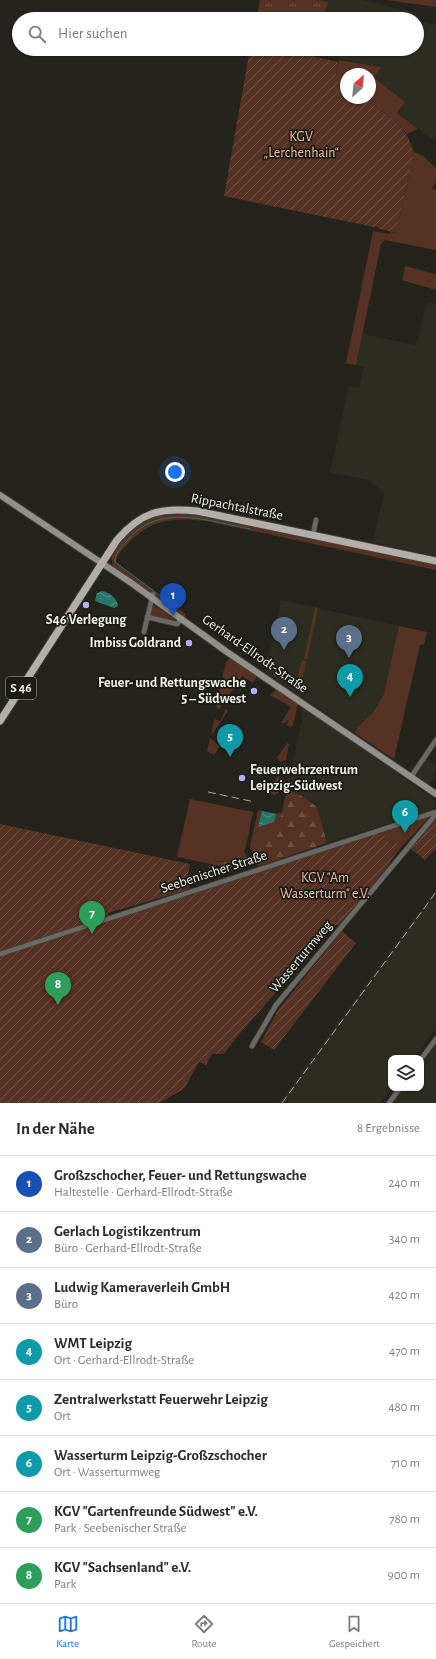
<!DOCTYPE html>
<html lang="de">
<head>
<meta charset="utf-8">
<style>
	:root { --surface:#fff; --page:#f7f7f7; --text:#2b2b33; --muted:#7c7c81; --line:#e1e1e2; --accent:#1a73e8 }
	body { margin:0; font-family:"Alegreya Sans",sans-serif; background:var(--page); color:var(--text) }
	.controls { position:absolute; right:12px; bottom:12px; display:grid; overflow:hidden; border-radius:8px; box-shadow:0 1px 3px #0004 }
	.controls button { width:36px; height:36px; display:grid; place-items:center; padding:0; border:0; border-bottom:1px solid var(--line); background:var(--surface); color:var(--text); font:20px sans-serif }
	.compass { position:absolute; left:340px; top:68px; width:36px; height:36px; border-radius:50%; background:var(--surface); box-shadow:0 1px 3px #0004; rotate:27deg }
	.you { position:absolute; left:175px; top:472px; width:14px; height:14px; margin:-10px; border:3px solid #fff; border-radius:50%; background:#1a73e8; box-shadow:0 0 0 6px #1a73e833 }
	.badge { display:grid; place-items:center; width:26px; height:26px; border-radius:50%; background:var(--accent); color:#fff; font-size:13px; font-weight:700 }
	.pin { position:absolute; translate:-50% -33px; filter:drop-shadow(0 1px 2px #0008) }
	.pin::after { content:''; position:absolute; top:21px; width:14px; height:12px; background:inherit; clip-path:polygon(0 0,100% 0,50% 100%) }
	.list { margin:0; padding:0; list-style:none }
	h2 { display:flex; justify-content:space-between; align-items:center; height:52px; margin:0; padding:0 16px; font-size:17px }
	h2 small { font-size:13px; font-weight:400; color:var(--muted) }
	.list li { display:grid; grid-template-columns:26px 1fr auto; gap:12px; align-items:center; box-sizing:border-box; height:56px; padding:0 16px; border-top:1px solid var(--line) }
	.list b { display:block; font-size:15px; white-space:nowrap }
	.list p { margin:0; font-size:13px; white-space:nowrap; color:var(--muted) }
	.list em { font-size:13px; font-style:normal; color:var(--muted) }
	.icon { flex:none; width:22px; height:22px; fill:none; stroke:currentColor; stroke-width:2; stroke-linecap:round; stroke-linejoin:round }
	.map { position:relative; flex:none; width:436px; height:1103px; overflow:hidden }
	.search { position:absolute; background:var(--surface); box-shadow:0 1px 3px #0004; left:12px; right:12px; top:12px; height:44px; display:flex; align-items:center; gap:10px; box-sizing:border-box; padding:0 14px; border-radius:22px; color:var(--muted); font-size:15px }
	.sheet { height:500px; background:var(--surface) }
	nav { display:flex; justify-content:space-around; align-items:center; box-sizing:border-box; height:56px; border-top:1px solid var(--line); background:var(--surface); font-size:11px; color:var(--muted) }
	nav a { display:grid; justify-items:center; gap:2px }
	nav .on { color:var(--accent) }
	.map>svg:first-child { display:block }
	.built { fill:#2c2d20 }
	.grass { fill:#553223 }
	.forest { fill:url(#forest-firs) }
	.park { fill:url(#park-tufts) }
	.garden { fill:url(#garden-furrows) }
	.water { fill:url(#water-waves) }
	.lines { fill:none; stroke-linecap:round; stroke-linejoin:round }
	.stream { stroke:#287569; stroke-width:1 }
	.street-casing { stroke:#41413a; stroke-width:6 }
	.secondary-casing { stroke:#41413a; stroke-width:8 }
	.primary-casing { stroke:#41413a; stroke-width:9 }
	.street { stroke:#6b6965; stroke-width:4.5 }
	.secondary { stroke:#93908b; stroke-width:6 }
	.primary { stroke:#b3aea7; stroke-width:7 }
	.rail { stroke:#a4a49f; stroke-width:1; stroke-dasharray:8 4; stroke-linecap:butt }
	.poi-dot { fill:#b0aefa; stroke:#1a1b14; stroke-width:1.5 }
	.labels { text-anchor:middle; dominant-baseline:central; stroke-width:3.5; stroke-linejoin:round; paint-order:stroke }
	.shield { fill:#1a1b14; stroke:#b0b0ab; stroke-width:1 }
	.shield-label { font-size:13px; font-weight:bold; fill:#f0f0ec }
	.park-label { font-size:14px; fill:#fcb99f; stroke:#1a1b14 }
	.street-label { font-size:14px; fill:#f0f0ec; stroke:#1a1b14 }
	.poi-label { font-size:14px; font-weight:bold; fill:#f0f0ec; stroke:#1a1b14; text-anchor:end }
</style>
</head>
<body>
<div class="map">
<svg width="436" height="1103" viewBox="0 0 436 1103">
	<defs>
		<pattern id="forest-firs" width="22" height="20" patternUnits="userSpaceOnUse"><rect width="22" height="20" fill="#553223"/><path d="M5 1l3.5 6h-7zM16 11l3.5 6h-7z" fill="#6e5043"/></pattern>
		<pattern id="park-tufts" width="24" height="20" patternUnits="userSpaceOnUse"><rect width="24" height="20" fill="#553223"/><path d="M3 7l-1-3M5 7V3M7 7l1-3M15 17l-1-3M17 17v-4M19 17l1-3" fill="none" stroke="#6e5043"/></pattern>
		<pattern id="garden-furrows" width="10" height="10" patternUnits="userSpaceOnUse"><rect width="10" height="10" fill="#553223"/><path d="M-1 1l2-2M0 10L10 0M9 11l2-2" fill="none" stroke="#6e5043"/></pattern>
		<pattern id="water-waves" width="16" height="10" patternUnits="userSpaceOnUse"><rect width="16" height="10" fill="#287569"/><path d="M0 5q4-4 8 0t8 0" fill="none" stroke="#529086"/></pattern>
	</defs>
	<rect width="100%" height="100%" fill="#24241d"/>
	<!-- built -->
	<g class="built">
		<polygon points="260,0 362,0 414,13 418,16 417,19 256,19"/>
		<polygon points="417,21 436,25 436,142 397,113 404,102 374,78 381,67 291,49 417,49"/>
		<polygon points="427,302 436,304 436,556 373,542 384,493 369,480 330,472 349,386 359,388 364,367 356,365 363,334 416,345"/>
		<polygon points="281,600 399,626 384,694 373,713 358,727 355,733 265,672"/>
		<polygon points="304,707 436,801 433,810 327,843 317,807 302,796 287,789 302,719 302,710"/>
		<polygon points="426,759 436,766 436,771 433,775 435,777 430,785 416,775"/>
		<polygon points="436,889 436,1028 414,1058 391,1058 391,1088 380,1103 279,1103"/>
		<polygon points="436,1040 436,1103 391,1103 402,1088 421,1088 421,1061"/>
	</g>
	<!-- grass -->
	<g class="grass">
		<polygon points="387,0 436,0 436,7"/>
		<polygon points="339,60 381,67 374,78 405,102 397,113 418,129 407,134 398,123 365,98 370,98 370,74 346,74 346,83 335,80"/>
		<polygon points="414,152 423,156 436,168 436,182 432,188 436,190 436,250 385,240 381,244 356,365 346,363 373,231 390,234 391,232 396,233"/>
		<polygon points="405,266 436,274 436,290 402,280"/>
		<path d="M191,512L436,563V570L206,521C172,517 150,519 127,545C122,549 116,556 116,563L186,614L184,617L113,567L111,555L119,543L136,525L161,513Z"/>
		<polygon points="151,603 175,619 174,622 149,616"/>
		<polygon points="315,607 318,608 307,660 304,659"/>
		<polygon points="399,626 427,632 424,644 420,645 394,759 355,733 358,727 373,713 384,694"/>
		<polygon points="230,658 257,676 253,683 242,676 235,686 222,677 226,662"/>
		<polygon points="303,660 306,661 302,681 297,679 301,662"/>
		<polygon points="222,680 234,688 222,705 217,701"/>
		<polygon points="277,689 298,703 293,725 291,727 286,725 289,721 288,720 285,723 281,723 291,707 270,695"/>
		<polygon points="217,703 221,706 220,709 216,708 214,719 220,721 226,709 228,711 211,736"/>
		<polygon points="210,738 220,746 214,755 207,751"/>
		<polygon points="287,743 289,744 286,760 280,762 277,758"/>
		<polygon points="278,776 282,780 279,793 274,795 268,791"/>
		<path d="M190,799L253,812C250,824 249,838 245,849C241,860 225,863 215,861V865L177,857Z"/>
		<polygon points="258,810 278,814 278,813 282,813 271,862 260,866 255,864 250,846"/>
		<polygon points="432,814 403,845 388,841 383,830"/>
	</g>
	<!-- forest -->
	<g class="forest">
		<polygon points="287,789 302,796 317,807 327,843 271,862 272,858 259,862 254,847 276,839"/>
		<path d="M244,851L249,862L247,867L239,870L215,865V861C227,864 236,859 244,851Z"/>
	</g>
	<!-- park -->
	<polygon class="park" points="260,0 320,0 328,2 323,19 257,19"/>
	<!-- garden -->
	<g class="garden">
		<polygon points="250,49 280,49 338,62 335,80 346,83 346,98 365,98 398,123 407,135 414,152 396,233 380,229 376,226 374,227 224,196"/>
		<polygon points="436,817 436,849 425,860 411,849"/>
		<polygon points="0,824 190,864 187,880 190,889 108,913 111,920 383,830 388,841 403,845 391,860 390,864 339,925 335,925 235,1039 224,1054 212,1054 206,1065 199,1062 184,1089 159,1103 0,1103"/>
		<polygon points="342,931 356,943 274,1050 261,1042 278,1010"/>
	</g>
	<!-- water -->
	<g class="water">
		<path d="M102,591C109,592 117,598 118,606L114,608L95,601L97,593Z"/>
		<polygon points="262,811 276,814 274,822 258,827"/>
	</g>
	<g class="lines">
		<!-- stream -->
		<path class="stream" d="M178,609L115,562C114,554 122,547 127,541C158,502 208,521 250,529"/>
		<!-- street casing -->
		<g class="street-casing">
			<g id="street">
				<polyline points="313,535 316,520"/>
				<polyline points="147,617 177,624 182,618"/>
				<polyline points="144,632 153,594"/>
				<polyline points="411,777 436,740"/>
				<polyline points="0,954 436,812"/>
				<polyline points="252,1046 276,1005 432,819 436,813"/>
				<polyline points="421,1059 436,1039"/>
				<polyline points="389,1103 400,1088"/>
			</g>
		</g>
		<!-- secondary casing -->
		<g class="secondary-casing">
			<polyline id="secondary" points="0,495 130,582 227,652 436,794"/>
		</g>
		<!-- primary casing -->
		<g class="primary-casing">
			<path id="primary" d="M0,721L117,540C141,512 161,507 197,511L436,561"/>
		</g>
		<!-- street -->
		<use href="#street" class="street"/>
		<!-- secondary -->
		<use href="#secondary" class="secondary"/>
		<!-- primary -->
		<use href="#primary" class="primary"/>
		<!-- rail -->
		<g class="rail">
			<polyline points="208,792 255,802"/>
			<polyline points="282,1103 436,892"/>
		</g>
	</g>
	<!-- markers -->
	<g class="poi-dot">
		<circle cx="86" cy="605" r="4"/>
		<circle cx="189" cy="643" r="4"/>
		<circle cx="254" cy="691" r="4"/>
		<circle cx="242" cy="778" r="4"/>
	</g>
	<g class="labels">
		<!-- shield labels -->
		<rect class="shield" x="6" y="677" width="30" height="22" rx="3"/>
		<g class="shield-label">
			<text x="21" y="688">S 46</text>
		</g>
		<!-- park labels -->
		<g class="park-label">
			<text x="301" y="137">KGV<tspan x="301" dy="16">„Lerchenhain“</tspan></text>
			<text x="325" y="878">KGV "Am<tspan x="325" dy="16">Wasserturm" e.V.</tspan></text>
		</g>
		<!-- street labels -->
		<g class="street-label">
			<text transform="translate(237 507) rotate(11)">Rippachtalstraße</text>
			<text transform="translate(255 654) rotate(35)">Gerhard-Ellrodt-Straße</text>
			<text transform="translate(214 872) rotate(-18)">Seebenischer Straße</text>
			<text transform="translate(301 957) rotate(-50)">Wasserturmweg</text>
		</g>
		<!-- poi labels -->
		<g class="poi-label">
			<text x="86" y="620" text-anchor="middle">S46 Verlegung</text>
			<text x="181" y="643">Imbiss Goldrand</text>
			<text x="246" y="683">Feuer- und Rettungswache<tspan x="246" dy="16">5 – Südwest</tspan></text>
			<text x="250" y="770" text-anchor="start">Feuerwehrzentrum<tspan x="250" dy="16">Leipzig-Südwest</tspan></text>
		</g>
	</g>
</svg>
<div class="controls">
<button><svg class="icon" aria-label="layers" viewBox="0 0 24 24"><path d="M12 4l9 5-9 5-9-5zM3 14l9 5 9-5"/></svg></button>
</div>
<svg class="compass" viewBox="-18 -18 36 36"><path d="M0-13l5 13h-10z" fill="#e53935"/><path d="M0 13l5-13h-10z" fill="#7c7c81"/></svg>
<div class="you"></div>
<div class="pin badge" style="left:173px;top:616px;background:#1a4fb4">1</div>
<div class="pin badge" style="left:284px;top:650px;background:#5c6f8a">2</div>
<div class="pin badge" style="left:349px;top:658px;background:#5c6f8a">3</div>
<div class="pin badge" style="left:350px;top:697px;background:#0f9aa8">4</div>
<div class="pin badge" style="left:230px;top:757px;background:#0f9aa8">5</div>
<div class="pin badge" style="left:405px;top:833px;background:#0f9aa8">6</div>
<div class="pin badge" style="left:92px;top:934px;background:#2e9e5b">7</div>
<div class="pin badge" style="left:58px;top:1005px;background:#2e9e5b">8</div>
<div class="search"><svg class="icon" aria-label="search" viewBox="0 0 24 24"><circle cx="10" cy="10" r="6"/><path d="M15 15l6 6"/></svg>Hier suchen</div>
</div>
<section class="sheet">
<h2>In der Nähe<small>8 Ergebnisse</small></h2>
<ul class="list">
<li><span class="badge" style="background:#1a4fb4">1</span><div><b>Großzschocher, Feuer- und Rettungswache</b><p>Haltestelle · Gerhard-Ellrodt-Straße</p></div><em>240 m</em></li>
<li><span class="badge" style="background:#5c6f8a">2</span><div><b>Gerlach Logistikzentrum</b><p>Büro · Gerhard-Ellrodt-Straße</p></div><em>340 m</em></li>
<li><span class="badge" style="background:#5c6f8a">3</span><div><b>Ludwig Kameraverleih GmbH</b><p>Büro</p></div><em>420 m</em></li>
<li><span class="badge" style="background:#0f9aa8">4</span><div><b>WMT Leipzig</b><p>Ort · Gerhard-Ellrodt-Straße</p></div><em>470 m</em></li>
<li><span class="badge" style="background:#0f9aa8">5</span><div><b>Zentralwerkstatt Feuerwehr Leipzig</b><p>Ort</p></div><em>480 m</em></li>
<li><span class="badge" style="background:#0f9aa8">6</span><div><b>Wasserturm Leipzig-Großzschocher</b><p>Ort · Wasserturmweg</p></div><em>710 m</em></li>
<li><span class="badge" style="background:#2e9e5b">7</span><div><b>KGV &quot;Gartenfreunde Südwest&quot; e.V.</b><p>Park · Seebenischer Straße</p></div><em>780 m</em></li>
<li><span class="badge" style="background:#2e9e5b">8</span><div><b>KGV &quot;Sachsenland&quot; e.V.</b><p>Park</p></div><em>900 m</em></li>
</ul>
</section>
<nav>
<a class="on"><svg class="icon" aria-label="map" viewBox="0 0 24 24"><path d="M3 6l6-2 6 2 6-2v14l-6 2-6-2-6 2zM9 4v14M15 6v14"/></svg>Karte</a>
<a><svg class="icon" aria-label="directions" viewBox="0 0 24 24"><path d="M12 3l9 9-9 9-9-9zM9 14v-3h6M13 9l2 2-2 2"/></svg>Route</a>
<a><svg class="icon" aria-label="saved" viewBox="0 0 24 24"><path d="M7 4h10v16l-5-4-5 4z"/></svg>Gespeichert</a>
</nav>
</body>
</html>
